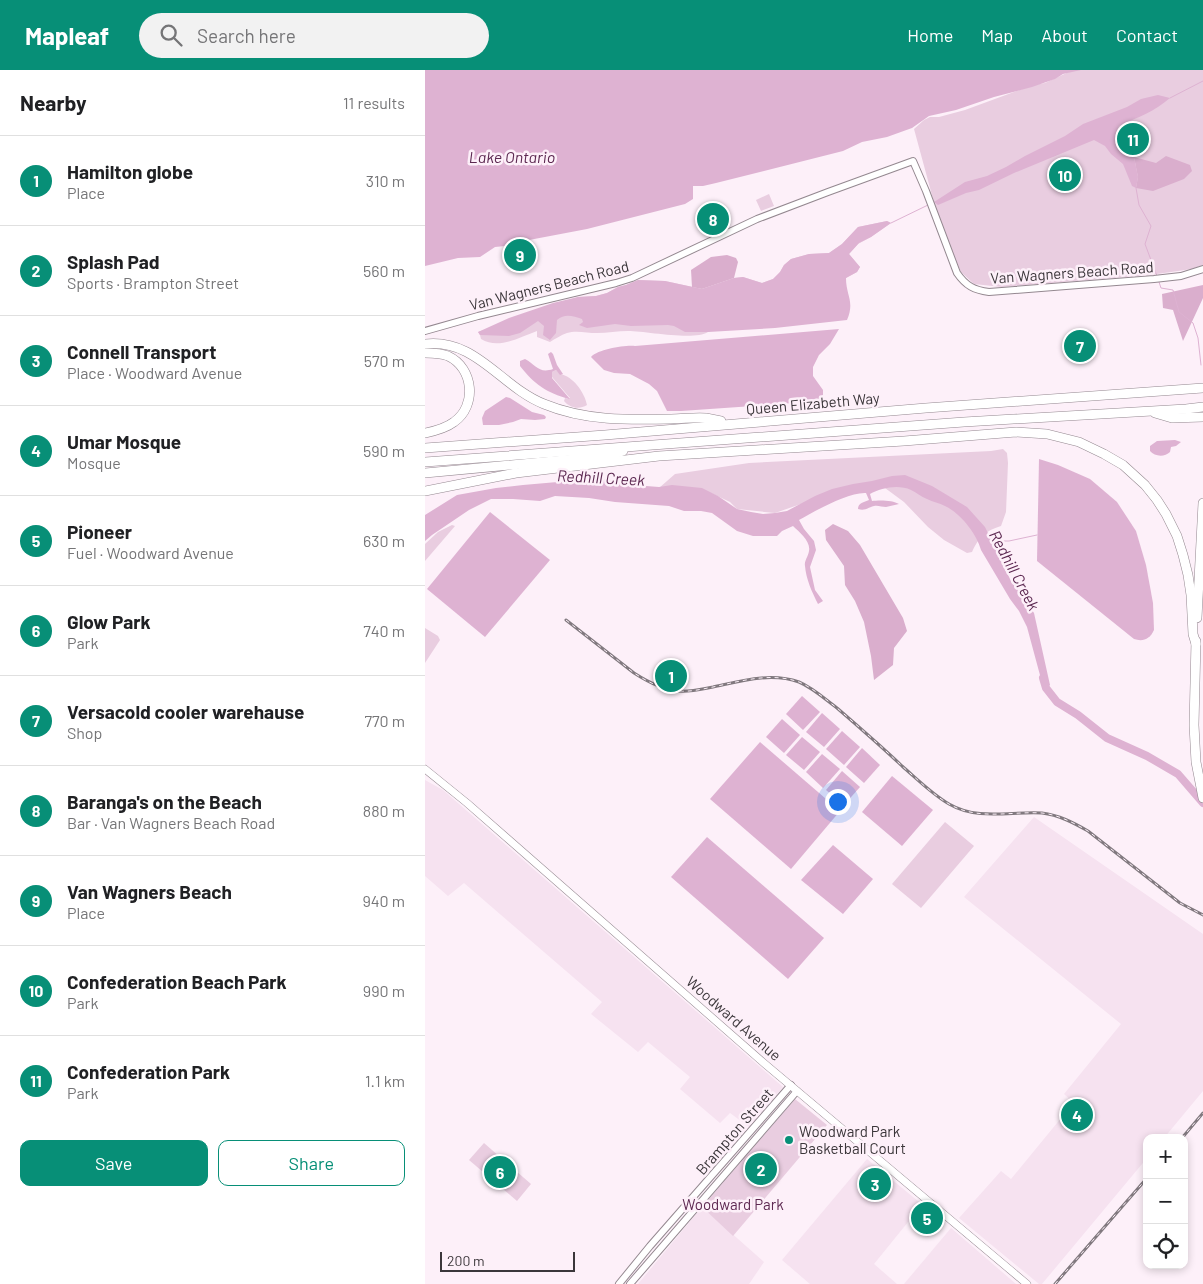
<!DOCTYPE html>
<html lang="en">
<head>
<meta charset="utf-8">
<style>
	:root { --surface:#fff; --page:#f2f2f2; --text:#202124; --muted:#757577; --line:#e0e0e0; --accent:#078f77 }
	body { margin:0; font-family:Barlow,sans-serif; background:var(--page); color:var(--text) }
	.controls { position:absolute; right:15px; bottom:15px; display:grid; overflow:hidden; border-radius:10px; box-shadow:0 2px 8px #0003 }
	.controls button { width:45px; height:45px; display:grid; place-items:center; padding:0; border:0; border-bottom:1px solid var(--line); background:var(--surface); color:var(--text); font:25px sans-serif }
	.scale { position:absolute; left:15px; bottom:12px; width:135px; box-sizing:border-box; padding-left:5px; border:2px solid #3b363a; border-top:0; font-size:14px; line-height:18px; white-space:nowrap; color:#3b363a; -webkit-text-stroke:4px #fdf0f9; paint-order:stroke }
	.you { position:absolute; left:412px; top:731px; width:18px; height:18px; margin:-12px; border:4px solid #fff; border-radius:50%; background:#1a73e8; box-shadow:0 0 0 8px #1a73e833 }
	.badge { display:grid; place-items:center; width:32px; height:32px; border-radius:50%; background:var(--accent); color:#fff; font-size:16px; font-weight:700 }
	.pin { position:absolute; translate:-50% -50%; border:2px solid #fff; box-shadow:0 1px 5px #0006 }
	.list { margin:0; padding:0; list-style:none }
	h2 { display:flex; justify-content:space-between; align-items:center; height:65px; margin:0; padding:0 20px; font-size:21px }
	h2 small { font-size:16px; font-weight:400; color:var(--muted) }
	.list li { display:grid; grid-template-columns:32px 1fr auto; gap:15px; align-items:center; box-sizing:border-box; height:90px; padding:0 20px; border-top:1px solid var(--line) }
	.list b { display:block; font-size:19px; white-space:nowrap }
	.list p { margin:0; font-size:16px; white-space:nowrap; color:var(--muted) }
	.list em { font-size:16px; font-style:normal; color:var(--muted) }
	.actions { display:flex; gap:10px; padding:15px 20px }
	.actions a { flex:1; padding:11px 0; border:1px solid var(--accent); border-radius:10px; text-align:center; font-size:18px; color:var(--accent) }
	.actions .main { background:var(--accent); color:#fff }
	.icon { flex:none; width:28px; height:28px; fill:none; stroke:currentColor; stroke-width:2; stroke-linecap:round; stroke-linejoin:round }
	.map { position:relative; flex:none; width:778px; height:1214px; overflow:hidden }
	header { display:flex; align-items:center; gap:30px; box-sizing:border-box; height:70px; padding:0 25px; background:var(--accent); color:#fff }
	header strong { font-size:24px }
	nav { display:flex; gap:28px; margin-inline-start:auto; font-size:18px }
	.search { width:350px; height:45px; background:var(--page); display:flex; align-items:center; gap:12px; box-sizing:border-box; padding:0 18px; border-radius:28px; color:var(--muted); font-size:19px }
	main { display:flex }
	aside { flex:1; background:var(--surface) }
	.map>svg:first-child { display:block }
	.built { fill:#f6e2f0 }
	.green { fill:#e9cde0 }
	.forest { fill:#daaecd }
	.water { fill:#deb2d2 }
	.lines { fill:none; stroke-linecap:round; stroke-linejoin:round }
	.stream { stroke:#deb2d2; stroke-width:1 }
	.river { stroke:#deb2d2; stroke-width:8 }
	.tertiary-casing { stroke:#948890; stroke-width:8 }
	.secondary-casing { stroke:#948890; stroke-width:8 }
	.motorway-casing { stroke:#948890; stroke-width:10 }
	.tertiary { stroke:#fff; stroke-width:6 }
	.secondary { stroke:#fff; stroke-width:7 }
	.motorway { stroke:#fff; stroke-width:9 }
	.rail-casing { stroke:#81797f; stroke-width:3 }
	.rail { stroke:#fdf0f9; stroke-width:1; stroke-dasharray:4; stroke-linecap:butt }
	.poi-dot { fill:#078f77; stroke:#fdf0f9; stroke-width:2 }
	.labels { text-anchor:middle; dominant-baseline:central; stroke-width:5; stroke-linejoin:round; paint-order:stroke }
	.street-label { font-size:15px; fill:#3b363a; stroke:#fdf0f9 }
	.poi-label { font-size:15px; fill:#3b363a; stroke:#fdf0f9; text-anchor:start }
	.park-label { font-size:15px; fill:#5e2952; stroke:#fdf0f9 }
	.water-label { font-size:16px; font-style:italic; fill:#5c2851; stroke:#fdf0f9 }
</style>
</head>
<body>
<header>
<strong>Mapleaf</strong>
<div class="search"><svg class="icon" aria-label="search" viewBox="0 0 24 24"><circle cx="10" cy="10" r="6"/><path d="M15 15l6 6"/></svg>Search here</div>
<nav><a>Home</a><a>Map</a><a>About</a><a>Contact</a></nav>
</header>
<main>
<aside>
<h2>Nearby<small>11 results</small></h2>
<ul class="list">
<li><span class="badge">1</span><div><b>Hamilton globe</b><p>Place</p></div><em>310 m</em></li>
<li><span class="badge">2</span><div><b>Splash Pad</b><p>Sports · Brampton Street</p></div><em>560 m</em></li>
<li><span class="badge">3</span><div><b>Connell Transport</b><p>Place · Woodward Avenue</p></div><em>570 m</em></li>
<li><span class="badge">4</span><div><b>Umar Mosque</b><p>Mosque</p></div><em>590 m</em></li>
<li><span class="badge">5</span><div><b>Pioneer</b><p>Fuel · Woodward Avenue</p></div><em>630 m</em></li>
<li><span class="badge">6</span><div><b>Glow Park</b><p>Park</p></div><em>740 m</em></li>
<li><span class="badge">7</span><div><b>Versacold cooler warehause</b><p>Shop</p></div><em>770 m</em></li>
<li><span class="badge">8</span><div><b>Baranga's on the Beach</b><p>Bar · Van Wagners Beach Road</p></div><em>880 m</em></li>
<li><span class="badge">9</span><div><b>Van Wagners Beach</b><p>Place</p></div><em>940 m</em></li>
<li><span class="badge">10</span><div><b>Confederation Beach Park</b><p>Park</p></div><em>990 m</em></li>
<li><span class="badge">11</span><div><b>Confederation Park</b><p>Park</p></div><em>1.1 km</em></li>
</ul>
<div class="actions"><a class="main">Save</a><a>Share</a></div>
</aside>
<div class="map">
<svg width="778" height="1214" viewBox="0 0 778 1214">
	<rect width="100%" height="100%" fill="#fdf0f9"/>
	<!-- built -->
	<g class="built">
		<polygon points="0,710 18,720 358,1017 324,1057 305,1043 295,1053 255,1019 265,1007 223,972 213,982 166,944 177,932 39,813 23,826 0,806"/>
		<polygon points="609,747 778,864 778,1021 739,1068 722,1068 722,1088 617,1214 614,1214 534,1148 576,1101 586,1109 641,1042 661,1058 668,1050 639,1024 696,954 539,827"/>
		<polygon points="442,1089 517,1151 503,1167 483,1152 449,1194 472,1214 385,1214 357,1190"/>
		<polygon points="277,1137 339,1192 324,1214 213,1214"/>
		<polygon points="526,1158 591,1214 479,1214"/>
	</g>
	<!-- green -->
	<g class="green">
		<polygon points="648,0 778,0 778,195 767,199 725,205 577,217 549,214 536,202 514,151 489,59 499,50 505,47 514,47 540,40 608,15 620,13"/>
		<polygon points="344,124 349,136 336,141 331,130"/>
		<path d="M462,151L466,153L446,167L433,174L424,184L435,197L432,202L421,208V212L283,262C269,271 221,261 203,261C193,261 182,263 172,263C162,263 151,260 142,263C136,265 130,269 125,272L112,267V261C95,267 74,280 56,269L55,265L53,262L153,227L171,226L182,223L193,217L201,215L213,210L240,211L277,219L309,208L318,207L337,213L348,209L355,202L359,195L366,189L384,184L404,183L417,174L433,157Z"/>
		<path d="M131,300L135,304C148,306 160,323 162,335C154,340 145,338 139,331L140,328L144,329L145,328L127,307V302Z"/>
		<path d="M578,379L582,383L583,393L581,442L576,456C560,461 554,467 547,482L542,483L519,470L503,457L479,432L460,418L433,417L399,426L350,443L312,439L305,432L286,423L234,418L250,404L324,393L566,381Z"/>
		<polygon points="27,455 30,456 0,491 0,474 13,462"/>
		<polygon points="0,558 13,566 15,570 0,593"/>
		<polygon points="520,752 549,776 496,838 467,814"/>
		<polygon points="370,1029 402,1055 308,1166 277,1137"/>
		<polygon points="59,1073 106,1114 92,1131 44,1090"/>
	</g>
	<!-- forest -->
	<g class="forest">
		<polygon points="741,86 765,95 767,101 759,109 728,121 711,118 713,107 709,87 731,93"/>
		<polygon points="302,185 311,188 313,192 309,208 277,219 267,217 266,200 286,187"/>
		<polygon points="778,215 778,228 758,271 748,240 738,238 737,224"/>
		<polygon points="408,454 423,461 435,475 478,548 482,561 469,578 468,595 449,610 446,586 439,552 430,531 420,515 419,496 401,470 400,460"/>
	</g>
	<!-- water -->
	<g class="water">
		<polygon points="0,0 656,0 638,4 630,9 607,17 569,27 531,40 504,46 487,58 462,67 437,72 418,81 291,113 278,116 268,116 268,129 260,134 162,159 104,170 80,176 70,177 55,187 33,188 0,196"/>
		<path d="M733,25L745,28C729,42 713,47 694,56C685,73 697,78 709,87L713,107L711,118L707,116L698,94L686,84L680,76L669,70L589,103L554,120L541,123L513,135L509,132L540,112L562,106L581,97L600,86L640,66L658,54L702,37L716,29Z"/>
		<path d="M462,151L466,153L446,167L434,173L424,184L435,197L432,202L421,208C421,226 430,231 422,250L350,258L283,262H260L249,256L243,255L206,256L190,254L162,258L154,255L158,252L157,249C148,246 140,243 132,250L131,263L125,270L118,265L119,256L113,251L95,263L84,266L55,265L53,262L84,248L128,233L153,227L171,226L182,223L193,217L201,215L213,210L240,211L277,219L309,208L318,207L337,213L348,209L355,202L359,195L366,189L384,184L404,183L417,174L433,157Z"/>
		<path d="M414,259L405,274L394,285L388,297V306L398,320V331L256,341H242L232,321L224,314L205,304L189,303L179,300L166,287C174,279 199,275 210,276Z"/>
		<path d="M126,282L128,284L132,295L138,304L135,305L131,300L127,302V308L145,329H144C122,323 109,314 95,296V291L100,289C111,295 114,304 128,299L123,284Z"/>
		<polygon points="81,327 85,328 107,342 119,345 121,347 120,349 110,350 96,349 88,352 74,355 58,355 57,348 60,341"/>
		<path d="M750,370L756,372L751,376L746,377L745,382C740,387 730,387 725,381V376L732,371Z"/>
		<path d="M614,389L633,395L665,409L692,432L711,461L721,495L728,533L729,560C725,569 718,572 709,569L612,491Z"/>
		<path d="M480,405L507,416L542,437L560,457L585,509L609,543L625,615L619,620L602,557L594,541L585,529L556,480C552,464 535,443 520,436C514,433 508,432 502,429C496,427 491,422 486,420C473,414 456,418 445,424L447,431C454,430 468,430 474,434C470,435 465,436 461,437C457,437 453,435 449,436C442,438 440,441 433,439C433,433 439,432 444,430L441,423C423,422 390,441 374,450L379,459L389,471L391,480L385,497L390,520L398,531L393,534C387,522 381,509 380,496C379,491 383,487 384,481C386,471 374,462 368,456L357,461L352,466H328L312,461L287,443L276,441H259L244,436L190,432L164,428L130,426L115,431L88,429H66L44,440L7,465L0,471V445L32,425L71,418L98,415L144,411L172,410L181,409L221,416L234,417L247,415L277,418L293,426L312,439L326,442L338,444L350,443L362,441L390,426L407,419L428,414L447,411L467,406Z"/>
		<polygon points="65,442 125,490 60,567 2,519"/>
		<polygon points="377,626 395,642 378,660 361,644"/>
		<polygon points="397,643 415,659 399,677 381,662"/>
		<polygon points="357,649 375,665 359,683 341,667"/>
		<polygon points="417,661 435,677 419,695 401,679"/>
		<polygon points="377,667 395,682 379,700 361,685"/>
		<polygon points="335,672 415,741 366,799 285,729"/>
		<polygon points="437,678 455,695 439,713 421,697"/>
		<polygon points="397,684 415,699 398,718 381,702"/>
		<polygon points="417,701 435,717 419,735 401,720"/>
		<polygon points="467,706 508,740 477,776 437,742"/>
		<polygon points="282,767 399,868 363,909 246,807"/>
		<polygon points="408,775 448,809 418,844 376,810"/>
	</g>
	<g class="lines">
		<!-- stream -->
		<g class="stream">
			<polyline points="745,28 778,11"/>
			<polyline points="711,118 714,135 726,156 720,174 732,206"/>
			<polyline points="466,153 503,135"/>
			<polyline points="734,212 736,218 748,220 754,242 768,253 773,268 776,295"/>
			<polyline points="566,471 584,471 612,465"/>
		</g>
		<!-- river -->
		<polyline class="river" points="618,608 621,618 632,632 653,645 682,668 722,686 753,704 778,733"/>
		<!-- tertiary casing -->
		<g class="tertiary-casing">
			<g id="tertiary">
				<path d="M0,261L53,246L191,213L207,208L332,149L403,122L488,91L501,121L532,203C541,216 549,220 564,222L729,209L756,206L778,199"/>
				<polyline points="194,1214 225,1176 366,1015"/>
				<polyline points="205,1214 372,1021"/>
			</g>
		</g>
		<!-- secondary casing -->
		<g class="secondary-casing">
			<polyline id="secondary" points="0,699 42,733 340,994 602,1214"/>
		</g>
		<!-- motorway casing -->
		<g class="motorway-casing">
			<g id="motorway">
				<path d="M0,274C51,268 76,317 119,334C160,351 203,350 246,349C258,349 270,347 281,348C286,349 291,350 296,351"/>
				<path d="M0,283C8,283 16,283 23,286C49,298 52,336 29,352C21,358 10,361 0,363"/>
				<polyline points="730,343 747,348 778,347"/>
				<polyline points="0,378 180,365 501,338 778,318"/>
				<polyline points="0,392 539,352 761,339 778,337"/>
				<polyline points="0,403 183,386 198,381"/>
				<polyline points="0,421 91,403 234,386 479,371 591,362 622,364 654,372 679,384 698,395 720,415 732,430 741,444 752,466 758,485 763,505 766,525 768,564 771,574"/>
				<polyline points="772,548 778,433"/>
				<polyline points="771,571 769,655 771,692 778,728"/>
			</g>
		</g>
		<!-- tertiary -->
		<use href="#tertiary" class="tertiary"/>
		<!-- secondary -->
		<use href="#secondary" class="secondary"/>
		<!-- motorway -->
		<use href="#motorway" class="motorway"/>
		<!-- rail casing -->
		<g class="rail-casing">
			<g id="rail">
				<path d="M141,550L209,603C223,612 238,620 254,621C266,622 277,619 288,617C316,611 346,602 374,612C388,618 400,629 412,638C434,657 456,676 477,696C492,709 507,724 524,734C553,751 586,741 617,743C634,745 649,753 663,761L755,833L778,845"/>
				<polyline points="757,1068 778,1043"/>
				<polyline points="630,1214 722,1108"/>
			</g>
		</g>
		<!-- rail -->
		<use href="#rail" class="rail"/>
	</g>
	<!-- markers -->
	<circle class="poi-dot" cx="364" cy="1070" r="5"/>
	<g class="labels">
		<!-- street labels -->
		<g class="street-label">
			<text transform="translate(647 202) rotate(-4)">Van Wagners Beach Road</text>
			<text transform="translate(124 215) rotate(-14)">Van Wagners Beach Road</text>
			<text transform="translate(388 333) rotate(-5)">Queen Elizabeth Way</text>
			<text transform="translate(309 948) rotate(41)">Woodward Avenue</text>
			<text transform="translate(309 1061) rotate(-49)">Brampton Street</text>
		</g>
		<!-- poi labels -->
		<g class="poi-label">
			<text x="374" y="1061">Woodward Park<tspan x="374" dy="17">Basketball Court</tspan></text>
		</g>
		<!-- park labels -->
		<g class="park-label">
			<text x="308" y="1134">Woodward Park</text>
		</g>
		<!-- water labels -->
		<g class="water-label">
			<text x="87" y="86">Lake Ontario</text>
			<text transform="translate(176 407) rotate(3)">Redhill Creek</text>
			<text transform="translate(590 500) rotate(62)">Redhill Creek</text>
		</g>
	</g>
</svg>
<div class="controls">
<button>+</button>
<button>−</button>
<button><svg class="icon" aria-label="locate" viewBox="0 0 24 24"><circle cx="12" cy="12" r="6"/><path d="M12 2v4M12 18v4M2 12h4M18 12h4"/></svg></button>
</div>
<div class="scale">200 m</div>
<div class="you"></div>
<div class="pin badge" style="left:246px;top:606px">1</div>
<div class="pin badge" style="left:336px;top:1099px">2</div>
<div class="pin badge" style="left:450px;top:1114px">3</div>
<div class="pin badge" style="left:652px;top:1045px">4</div>
<div class="pin badge" style="left:502px;top:1148px">5</div>
<div class="pin badge" style="left:75px;top:1102px">6</div>
<div class="pin badge" style="left:655px;top:276px">7</div>
<div class="pin badge" style="left:288px;top:149px">8</div>
<div class="pin badge" style="left:95px;top:185px">9</div>
<div class="pin badge" style="left:640px;top:105px">10</div>
<div class="pin badge" style="left:708px;top:69px">11</div>
</div>
</main>
</body>
</html>
